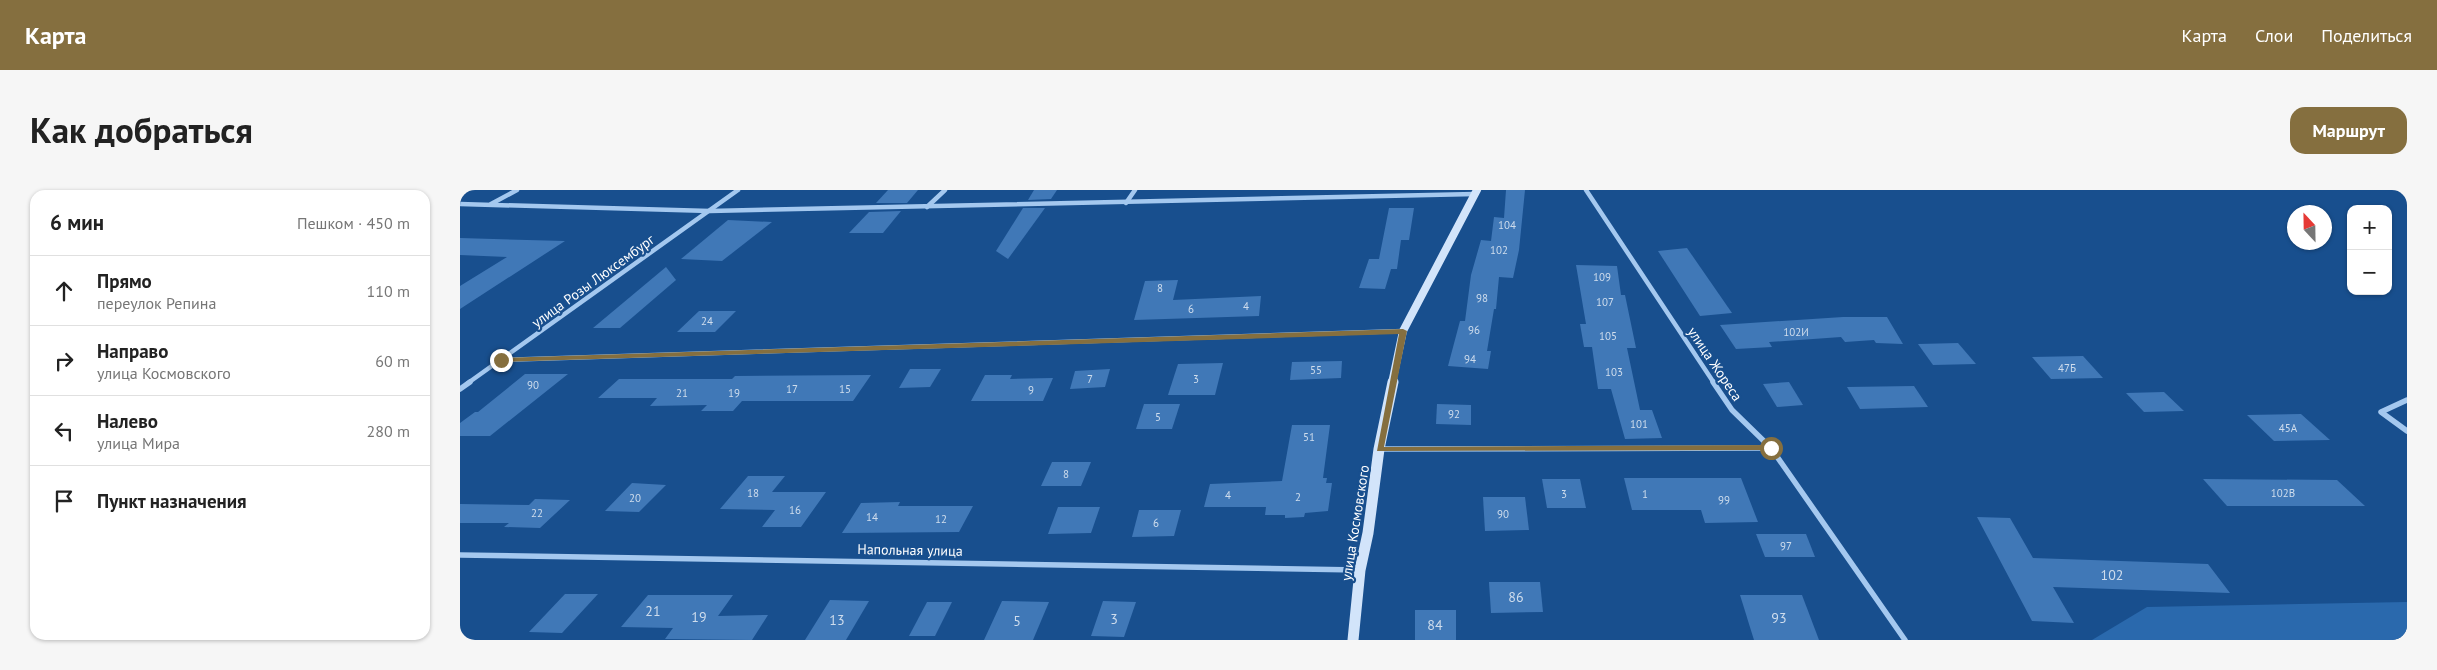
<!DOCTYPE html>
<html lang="ru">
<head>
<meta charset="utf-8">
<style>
	:root { --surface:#fff; --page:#f6f6f6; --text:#222; --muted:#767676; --line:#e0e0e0; --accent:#856f3f }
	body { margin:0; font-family:"PT Sans",sans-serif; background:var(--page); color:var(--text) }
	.controls { position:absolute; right:15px; top:15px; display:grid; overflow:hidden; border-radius:10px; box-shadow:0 1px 4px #0004 }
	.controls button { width:45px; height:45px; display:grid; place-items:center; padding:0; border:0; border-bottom:1px solid var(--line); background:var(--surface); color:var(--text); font:25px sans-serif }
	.compass { position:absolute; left:1827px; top:15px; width:45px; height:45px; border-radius:50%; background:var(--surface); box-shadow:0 1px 4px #0004; rotate:338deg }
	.stop { position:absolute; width:15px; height:15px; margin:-11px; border:4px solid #856f3f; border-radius:50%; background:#fff }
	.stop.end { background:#856f3f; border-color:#fff; box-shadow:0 1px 5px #0008 }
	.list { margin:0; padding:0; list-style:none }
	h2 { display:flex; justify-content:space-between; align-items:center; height:65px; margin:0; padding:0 20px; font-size:21px }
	h2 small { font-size:16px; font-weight:400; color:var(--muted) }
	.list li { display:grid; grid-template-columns:32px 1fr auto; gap:15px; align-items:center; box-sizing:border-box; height:70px; padding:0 20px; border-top:1px solid var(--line) }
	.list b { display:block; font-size:19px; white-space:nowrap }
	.list p { margin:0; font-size:16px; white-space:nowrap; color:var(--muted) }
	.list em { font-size:16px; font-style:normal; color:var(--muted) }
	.icon { flex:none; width:28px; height:28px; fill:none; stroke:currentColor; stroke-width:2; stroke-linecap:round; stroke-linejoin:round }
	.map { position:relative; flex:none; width:1947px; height:450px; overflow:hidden; border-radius:15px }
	header { display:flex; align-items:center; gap:30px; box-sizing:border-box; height:70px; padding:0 25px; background:var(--accent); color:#fff }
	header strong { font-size:24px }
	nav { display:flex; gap:28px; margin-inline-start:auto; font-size:18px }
	.intro { display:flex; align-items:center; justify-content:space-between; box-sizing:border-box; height:120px; padding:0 30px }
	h1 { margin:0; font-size:35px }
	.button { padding:12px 22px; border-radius:15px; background:var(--accent); color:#fff; font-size:18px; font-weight:700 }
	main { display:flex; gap:30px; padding:0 30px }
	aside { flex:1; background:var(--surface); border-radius:15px; box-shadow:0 1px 4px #0004 }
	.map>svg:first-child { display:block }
	.green { fill:#2a69ad }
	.building { fill:#4078b7 }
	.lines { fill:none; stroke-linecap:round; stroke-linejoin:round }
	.minor-far1 { stroke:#a4c8ef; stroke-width:4.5 }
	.minor { stroke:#a4c8ef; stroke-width:5.5 }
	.secondary-far1 { stroke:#d2e4fa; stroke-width:8 }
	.secondary { stroke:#d2e4fa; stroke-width:11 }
	.route { fill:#856f3f }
	.labels { text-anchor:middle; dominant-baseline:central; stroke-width:4.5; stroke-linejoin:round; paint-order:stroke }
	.number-label { font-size:11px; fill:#cfdded }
	.street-label { font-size:14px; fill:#fff; stroke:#184f8e }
	.near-number-label { font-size:14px; fill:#cfdded }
</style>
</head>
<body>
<header>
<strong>Карта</strong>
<nav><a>Карта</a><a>Слои</a><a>Поделиться</a></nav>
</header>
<div class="intro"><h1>Как добраться</h1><a class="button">Маршрут</a></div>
<main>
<aside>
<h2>6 мин<small>Пешком · 450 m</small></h2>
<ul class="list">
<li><svg class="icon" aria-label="ahead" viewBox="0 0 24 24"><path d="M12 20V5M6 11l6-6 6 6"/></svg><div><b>Прямо</b><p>переулок Репина</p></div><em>110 m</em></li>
<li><svg class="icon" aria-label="right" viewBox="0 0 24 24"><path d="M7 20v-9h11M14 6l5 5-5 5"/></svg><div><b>Направо</b><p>улица Космовского</p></div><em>60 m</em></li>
<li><svg class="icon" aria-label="left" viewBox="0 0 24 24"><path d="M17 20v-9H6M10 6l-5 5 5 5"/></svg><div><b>Налево</b><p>улица Мира</p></div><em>280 m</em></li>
<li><svg class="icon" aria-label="arrive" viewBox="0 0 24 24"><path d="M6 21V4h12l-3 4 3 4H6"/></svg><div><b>Пункт назначения</b></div></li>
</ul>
</aside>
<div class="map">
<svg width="1947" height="450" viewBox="0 0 1947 450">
	<rect width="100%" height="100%" fill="#184f8e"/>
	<!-- green -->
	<polygon class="green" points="1947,412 1947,450 1632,450 1687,417"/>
	<!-- building -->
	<g class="building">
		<polygon points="428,0 458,0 447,13 416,13"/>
		<polygon points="574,0 597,0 591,9 568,10"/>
		<polygon points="1046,0 1065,0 1059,60 1053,88 1039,87 1036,119 1034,119 1027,161 1031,161 1028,179 988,176 1000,131 1005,131 1011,85 1021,50 1031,51 1034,27 1044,28"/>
		<polygon points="563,18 585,18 548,69 536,61"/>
		<polygon points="929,18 954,18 949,50 941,50 937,79 931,79 925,99 899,98 909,69 919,69"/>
		<polygon points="441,21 423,43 389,43 409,22"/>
		<polygon points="268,30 312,32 262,71 221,69"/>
		<polygon points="0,48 67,50 105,51 0,119 0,96 47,67 0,65"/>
		<polygon points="1227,58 1272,123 1240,126 1198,61"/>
		<polygon points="1116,75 1157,76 1161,105 1165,105 1176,158 1167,158 1180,220 1192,220 1202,248 1165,249 1151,199 1138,199 1132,157 1124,157 1120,134 1126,134"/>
		<polygon points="206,77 216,90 160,138 133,138"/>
		<polygon points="718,90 713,110 801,106 799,126 674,130 685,91"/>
		<polygon points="239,121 276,121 255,142 217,142"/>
		<polygon points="1383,127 1427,127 1443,154 1416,153 1414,150 1385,152 1381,147 1309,152 1312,157 1276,159 1260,135"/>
		<polygon points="1498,153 1516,174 1473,175 1458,154"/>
		<polygon points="1623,166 1643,188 1591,189 1572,167"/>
		<polygon points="882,171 881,188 830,190 832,172"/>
		<polygon points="763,173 755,205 708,205 718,174"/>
		<polygon points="450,179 481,179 470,197 439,198"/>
		<polygon points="650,179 645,197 610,199 615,181"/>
		<polygon points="65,184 108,184 30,246 0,246 0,233 15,222 18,222"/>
		<polygon points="411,185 393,211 282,211 273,221 241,221 247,215 190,216 197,208 138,208 159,189 272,189 275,186"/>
		<polygon points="525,185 552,185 550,189 593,188 583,211 511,211"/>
		<polygon points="1329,192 1343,215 1317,217 1303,194"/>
		<polygon points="1454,196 1468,217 1400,219 1387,197"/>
		<polygon points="1704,202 1724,221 1684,222 1666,203"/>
		<polygon points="684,214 720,214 712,239 676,239"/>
		<polygon points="977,214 1011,215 1011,235 976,234"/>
		<polygon points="1841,224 1870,250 1814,251 1787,225"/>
		<polygon points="832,235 870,235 863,288 867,288 866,293 872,293 868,321 845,323 844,327 825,328 825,325 805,325 806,317 744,317 750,294 822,291"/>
		<polygon points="592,272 631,272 621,296 581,296"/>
		<polygon points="288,286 325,286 312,302 366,302 341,337 302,337 315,320 260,319"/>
		<polygon points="1164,288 1281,288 1298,332 1245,333 1241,320 1172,320"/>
		<polygon points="1082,289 1120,289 1126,318 1087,318"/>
		<polygon points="1743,289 1877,290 1905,316 1767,316"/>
		<polygon points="172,293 206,295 179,322 145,321"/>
		<polygon points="1023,307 1065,307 1069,340 1025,341"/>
		<polygon points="75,309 110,310 80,338 44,337 49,333 0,333 0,314 69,315"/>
		<polygon points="440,312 438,316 513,316 499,342 382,343 401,313"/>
		<polygon points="598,317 640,317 631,343 588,344"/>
		<polygon points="679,320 721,320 714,346 672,347"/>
		<polygon points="1517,327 1550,328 1573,368 1748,374 1770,403 1593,397 1614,433 1572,431"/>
		<polygon points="1296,344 1346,344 1355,367 1305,367"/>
		<polygon points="1029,392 1080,392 1083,422 1031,423"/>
		<polygon points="105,404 138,404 102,443 69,442"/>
		<polygon points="188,405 273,405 258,426 308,425 292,450 205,449 213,438 161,437"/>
		<polygon points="1280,405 1342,405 1359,450 1294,450"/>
		<polygon points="370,410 409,411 386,450 345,450"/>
		<polygon points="542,411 589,412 573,450 524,450"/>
		<polygon points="643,411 676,412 664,447 631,446"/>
		<polygon points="467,412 492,412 475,446 449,446"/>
		<rect x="955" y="420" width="41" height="30"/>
	</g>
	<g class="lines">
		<!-- minor-far1 -->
		<g class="minor-far1">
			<polyline points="1126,0 1254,193"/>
			<polyline points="666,13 675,0"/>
			<polyline points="0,14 250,21 1015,4"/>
			<polyline points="31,14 57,0"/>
			<polyline points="467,17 485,0"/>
			<polyline points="41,170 943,141"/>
			<polyline points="8,193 278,0"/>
		</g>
		<!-- minor -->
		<g class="minor">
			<polyline points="1253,192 1272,220 1311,258 1445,450"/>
			<polyline points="0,199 10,192"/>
			<polyline points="1947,210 1921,222 1947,241"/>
			<polyline points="920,259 1311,258"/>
			<polyline points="0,365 899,380"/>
		</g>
		<!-- secondary-far1 -->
		<polyline class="secondary-far1" points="932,193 943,141 1017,0"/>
		<!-- secondary -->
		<polyline class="secondary" points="893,450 900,380 908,343 919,259 933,192"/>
	</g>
	<!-- route -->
	<polygon class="route" points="943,139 947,141 924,257 1311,255 1315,258 1311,260 917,261 939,144 41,172 37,170 41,168"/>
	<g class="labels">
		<!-- number labels -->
		<g class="number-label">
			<text x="1047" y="35">104</text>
			<text x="1039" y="60">102</text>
			<text x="1142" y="87">109</text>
			<text x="700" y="98">8</text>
			<text x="1022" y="108">98</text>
			<text x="1145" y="112">107</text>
			<text x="786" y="116">4</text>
			<text x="731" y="119">6</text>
			<text x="247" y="131">24</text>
			<text x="1014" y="140">96</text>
			<text x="1336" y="142">102И</text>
			<text x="1148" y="146">105</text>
			<text x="1010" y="169">94</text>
			<text x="1607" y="178">47Б</text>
			<text x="856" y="180">55</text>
			<text x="1154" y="182">103</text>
			<text x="630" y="189">7</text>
			<text x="736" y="189">3</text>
			<text x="73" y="195">90</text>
			<text x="332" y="199">17</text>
			<text x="385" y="199">15</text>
			<text x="571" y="200">9</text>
			<text x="222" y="203">21</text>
			<text x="274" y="203">19</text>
			<text x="994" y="224">92</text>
			<text x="698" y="227">5</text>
			<text x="1179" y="234">101</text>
			<text x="1828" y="238">45А</text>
			<text x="849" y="247">51</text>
			<text x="606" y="284">8</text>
			<text x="293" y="303">18</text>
			<text x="1823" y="303">102В</text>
			<text x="1104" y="304">3</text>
			<text x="1185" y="304">1</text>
			<text x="768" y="305">4</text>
			<text x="838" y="307">2</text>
			<text x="175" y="308">20</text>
			<text x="1264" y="310">99</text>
			<text x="335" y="320">16</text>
			<text x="77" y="323">22</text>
			<text x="1043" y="324">90</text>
			<text x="412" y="327">14</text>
			<text x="481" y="329">12</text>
			<text x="696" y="333">6</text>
			<text x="1326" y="356">97</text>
		</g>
		<!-- street labels -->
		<g class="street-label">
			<text transform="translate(133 91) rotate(-36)">улица Розы Люксембург</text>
			<text transform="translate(1255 174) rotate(56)">улица Жореса</text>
			<text transform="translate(895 333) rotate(-81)">улица Космовского</text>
			<text transform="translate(450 360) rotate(1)">Напольная улица</text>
		</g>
		<!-- near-number labels -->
		<g class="near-number-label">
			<text x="1652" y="385">102</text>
			<text x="1056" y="407">86</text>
			<text x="193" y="421">21</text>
			<text x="239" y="427">19</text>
			<text x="1319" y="428">93</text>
			<text x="654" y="429">3</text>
			<text x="377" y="430">13</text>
			<text x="557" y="431">5</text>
			<text x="975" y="435">84</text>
		</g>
	</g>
</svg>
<div class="controls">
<button>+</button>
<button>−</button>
</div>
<svg class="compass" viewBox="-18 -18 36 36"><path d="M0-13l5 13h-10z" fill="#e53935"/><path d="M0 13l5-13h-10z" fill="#767676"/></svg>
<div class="stop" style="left:1311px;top:258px"></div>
<div class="stop end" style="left:41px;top:170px"></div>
</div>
</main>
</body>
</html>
